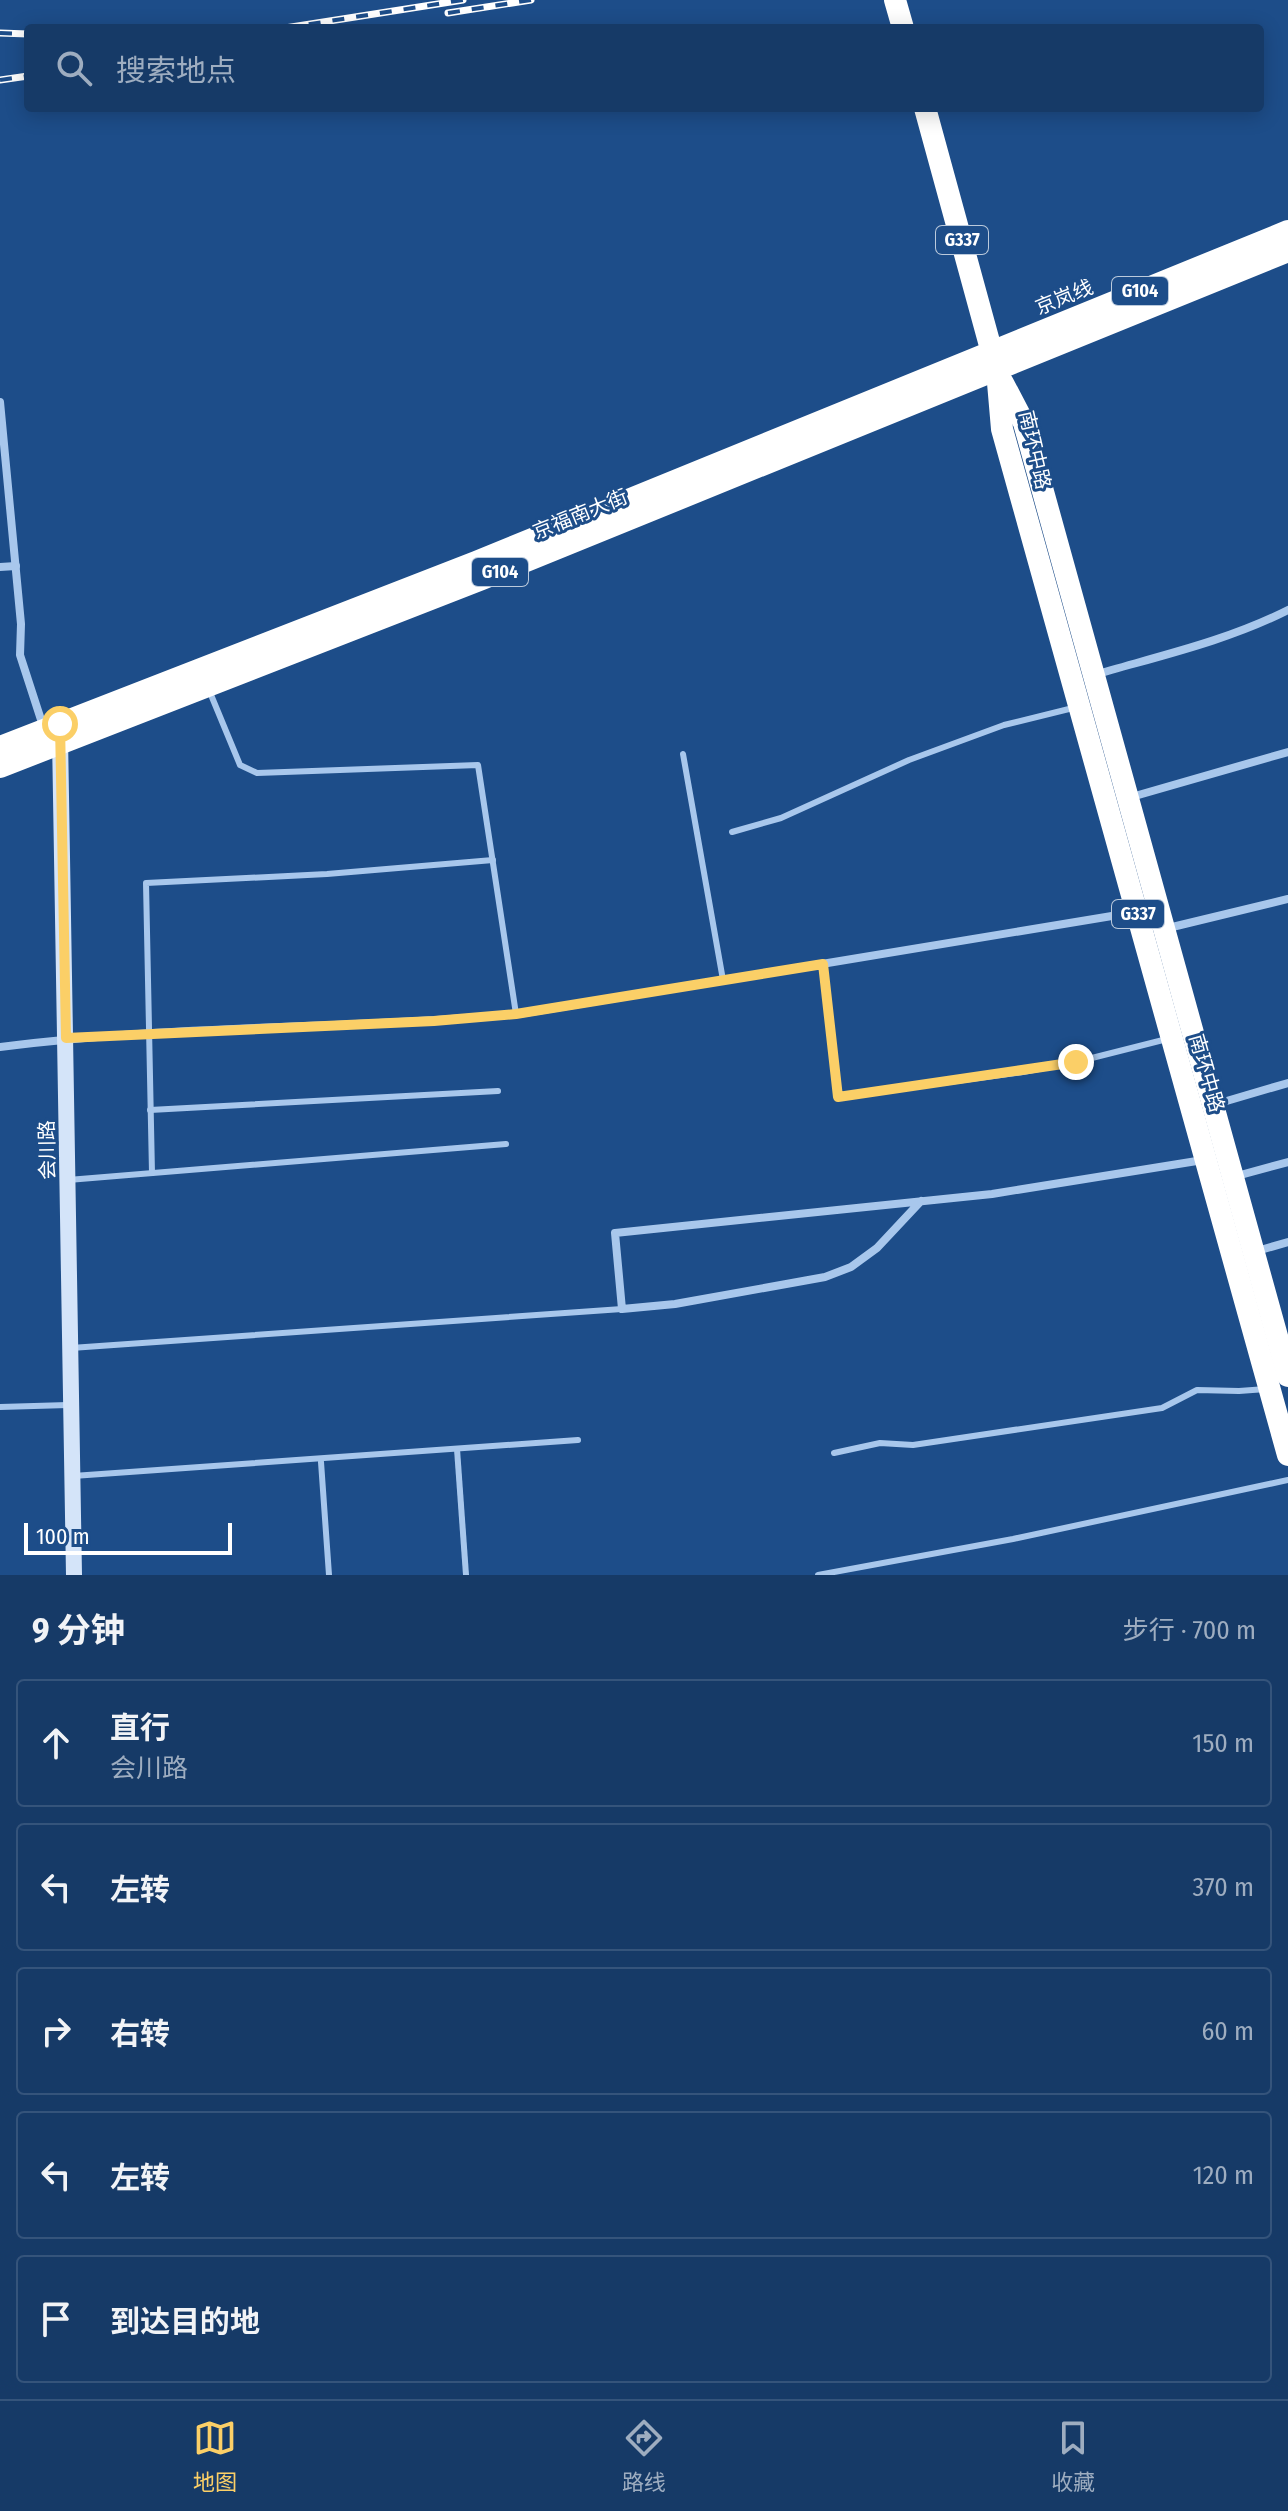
<!DOCTYPE html>
<html lang="zh">
<head>
<meta charset="utf-8">
<style>
	:root { --surface:#163a67; --page:#234570; --text:#f1f3f6; --muted:#9eadc0; --line:#35547b; --accent:#fbcf67 }
	body { margin:0; font-family:"Fira Sans Condensed","Noto Sans SC",sans-serif; background:var(--page); color:var(--text) }
	.scale { position:absolute; left:24px; bottom:20px; width:208px; box-sizing:border-box; padding-left:8px; border:4px solid #fff; border-top:0; font-size:22px; line-height:28px; white-space:nowrap; color:#fff; -webkit-text-stroke:6px #1d4d89; paint-order:stroke }
	.stop { position:absolute; width:24px; height:24px; margin:-18px; border:6px solid #fbcf67; border-radius:50%; background:#fff }
	.stop.end { background:#fbcf67; border-color:#fff; box-shadow:0 2px 8px #0008 }
	.list { margin:0; padding:0; list-style:none }
	h2 { display:flex; justify-content:space-between; align-items:center; height:104px; margin:0; padding:0 32px; font-size:34px }
	h2 small { font-size:26px; font-weight:400; color:var(--muted) }
	.list li { display:grid; grid-template-columns:52px 1fr auto; gap:24px; align-items:center; box-sizing:border-box; height:128px; margin:0 16px 16px; padding:0 16px; border:2px solid var(--line); border-radius:8px }
	.list b { display:block; font-size:30px; white-space:nowrap }
	.list p { margin:0; font-size:26px; white-space:nowrap; color:var(--muted) }
	.list em { font-size:26px; font-style:normal; color:var(--muted) }
	.icon { flex:none; width:44px; height:44px; fill:none; stroke:currentColor; stroke-width:2; stroke-linecap:round; stroke-linejoin:round }
	.map { position:relative; flex:none; width:1288px; height:1575px; overflow:hidden }
	.search { position:absolute; background:var(--surface); box-shadow:0 4px 20px #0003; left:24px; right:24px; top:24px; height:88px; display:flex; align-items:center; gap:20px; box-sizing:border-box; padding:0 28px; border-radius:8px; color:var(--muted); font-size:30px }
	.sheet { height:824px; background:var(--surface) }
	nav { display:flex; justify-content:space-around; align-items:center; box-sizing:border-box; height:112px; border-top:2px solid var(--line); background:var(--surface); font-size:22px; color:var(--muted) }
	nav a { display:grid; justify-items:center; gap:4px }
	nav .on { color:var(--accent) }
	.map>svg:first-child { display:block }
	.lines { fill:none; stroke-linecap:round; stroke-linejoin:round }
	.lane { stroke:#a8c7ec; stroke-width:6 }
	.street { stroke:#a8c7ec; stroke-width:8 }
	.secondary { stroke:#d4e4f9; stroke-width:16 }
	.highway { stroke:#fff; stroke-width:22 }
	.rail-casing { stroke:#fff; stroke-width:7 }
	.rail { stroke:#1d4d89; stroke-width:4; stroke-dasharray:12; stroke-linecap:butt }
	.route { stroke:#fbcf67; stroke-width:10 }
	.labels { text-anchor:middle; dominant-baseline:central; stroke-width:6; stroke-linejoin:round; paint-order:stroke }
	.shield { fill:#1d4d89; stroke:#bbcadc; stroke-width:2 }
	.shield-label { font-size:18px; font-weight:bold; fill:#fff }
	.street-label { font-size:20px; fill:#fff; stroke:#1d4d89 }
</style>
</head>
<body>
<div class="map">
<svg width="1288" height="1575" viewBox="0 0 1288 1575">
	<rect width="100%" height="100%" fill="#1d4d89"/>
	<g class="lines">
		<!-- lane -->
		<g class="lane">
			<polyline points="209,690 240,765 257,773 478,765 516,1014"/>
			<polyline points="683,754 723,980"/>
			<polyline points="732,832 781,818 909,760 1004,725 1073,708"/>
			<polyline points="823,964 838,1097 1023,1072 1076,1062 1167,1039"/>
			<polyline points="150,1110 498,1091"/>
			<polyline points="152,1173 146,883 327,874 493,860"/>
			<polyline points="68,1180 506,1144"/>
			<polyline points="71,1348 622,1309"/>
			<polyline points="0,1407 68,1405"/>
			<polyline points="457,1449 466,1575"/>
			<polyline points="834,1453 880,1443 913,1445 1162,1408 1197,1390 1239,1391 1266,1389"/>
			<polyline points="321,1462 329,1575"/>
			<polyline points="73,1476 578,1440"/>
			<polyline points="818,1575 1013,1539 1288,1480"/>
		</g>
		<!-- street -->
		<g class="street">
			<polyline points="0,402 21,624 20,655 44,729"/>
			<polyline points="0,567 16,566"/>
			<path d="M1094,675C1159,656 1227,641 1288,610"/>
			<polyline points="1128,798 1288,752"/>
			<polyline points="1164,929 1288,899"/>
			<path d="M0,1047C174,1024 350,1030 525,1013L1136,912"/>
			<polyline points="1213,1105 1288,1083"/>
			<polyline points="1233,1177 1288,1162"/>
			<polyline points="921,1201 877,1248 851,1267 825,1277 675,1304 622,1309 615,1233 992,1194 1203,1160"/>
			<polyline points="1257,1251 1288,1242"/>
		</g>
		<!-- secondary -->
		<polyline class="secondary" points="60,737 74,1575"/>
		<!-- highway -->
		<g class="highway">
			<polyline points="895,0 903,28"/>
			<polyline points="925,108 997,371 1002,429 1288,1455"/>
			<polyline points="1003,383 1024,423 1288,1376"/>
			<polyline points="0,747 476,562 1288,231"/>
			<polyline points="0,767 482,579 1288,251"/>
		</g>
		<!-- rail casing -->
		<g class="rail-casing">
			<g id="rail">
				<polyline points="448,13 531,0"/>
				<polyline points="285,28 463,0"/>
				<polyline points="0,33 28,34"/>
				<polyline points="0,80 28,76"/>
			</g>
		</g>
		<!-- rail -->
		<use href="#rail" class="rail"/>
	</g>
	<g class="lines">
		<!-- route -->
		<polyline class="route" points="60,724 66,1038 434,1021 516,1014 823,964 838,1097 1076,1062"/>
	</g>
	<g class="labels">
		<!-- shield labels -->
		<g class="shield">
			<rect x="936" y="226" width="52" height="28" rx="6"/>
			<rect x="1112" y="277" width="56" height="28" rx="6"/>
			<rect x="472" y="558" width="56" height="28" rx="6"/>
			<rect x="1112" y="900" width="52" height="28" rx="6"/>
		</g>
		<g class="shield-label">
			<text x="962" y="240">G337</text>
			<text x="1140" y="291">G104</text>
			<text x="500" y="572">G104</text>
			<text x="1138" y="914">G337</text>
		</g>
		<!-- street labels -->
		<g class="street-label">
			<text transform="translate(1064 297) rotate(-22)">京岚线</text>
			<text transform="translate(1035 450) rotate(77)">南环中路</text>
			<text transform="translate(580 514) rotate(-22)">京福南大街</text>
			<text transform="translate(1207 1073) rotate(74)">南环中路</text>
			<text transform="translate(47 1150) rotate(-91)">会川路</text>
		</g>
	</g>
</svg>
<div class="scale">100 m</div>
<div class="stop" style="left:60px;top:724px"></div>
<div class="stop end" style="left:1076px;top:1062px"></div>
<div class="search"><svg class="icon" aria-label="search" viewBox="0 0 24 24"><circle cx="10" cy="10" r="6"/><path d="M15 15l6 6"/></svg>搜索地点</div>
</div>
<section class="sheet">
<h2>9 分钟<small>步行 · 700 m</small></h2>
<ul class="list">
<li><svg class="icon" aria-label="ahead" viewBox="0 0 24 24"><path d="M12 20V5M6 11l6-6 6 6"/></svg><div><b>直行</b><p>会川路</p></div><em>150 m</em></li>
<li><svg class="icon" aria-label="left" viewBox="0 0 24 24"><path d="M17 20v-9H6M10 6l-5 5 5 5"/></svg><div><b>左转</b></div><em>370 m</em></li>
<li><svg class="icon" aria-label="right" viewBox="0 0 24 24"><path d="M7 20v-9h11M14 6l5 5-5 5"/></svg><div><b>右转</b></div><em>60 m</em></li>
<li><svg class="icon" aria-label="left" viewBox="0 0 24 24"><path d="M17 20v-9H6M10 6l-5 5 5 5"/></svg><div><b>左转</b></div><em>120 m</em></li>
<li><svg class="icon" aria-label="arrive" viewBox="0 0 24 24"><path d="M6 21V4h12l-3 4 3 4H6"/></svg><div><b>到达目的地</b></div></li>
</ul>
</section>
<nav>
<a class="on"><svg class="icon" aria-label="map" viewBox="0 0 24 24"><path d="M3 6l6-2 6 2 6-2v14l-6 2-6-2-6 2zM9 4v14M15 6v14"/></svg>地图</a>
<a><svg class="icon" aria-label="directions" viewBox="0 0 24 24"><path d="M12 3l9 9-9 9-9-9zM9 14v-3h6M13 9l2 2-2 2"/></svg>路线</a>
<a><svg class="icon" aria-label="saved" viewBox="0 0 24 24"><path d="M7 4h10v16l-5-4-5 4z"/></svg>收藏</a>
</nav>
</body>
</html>
